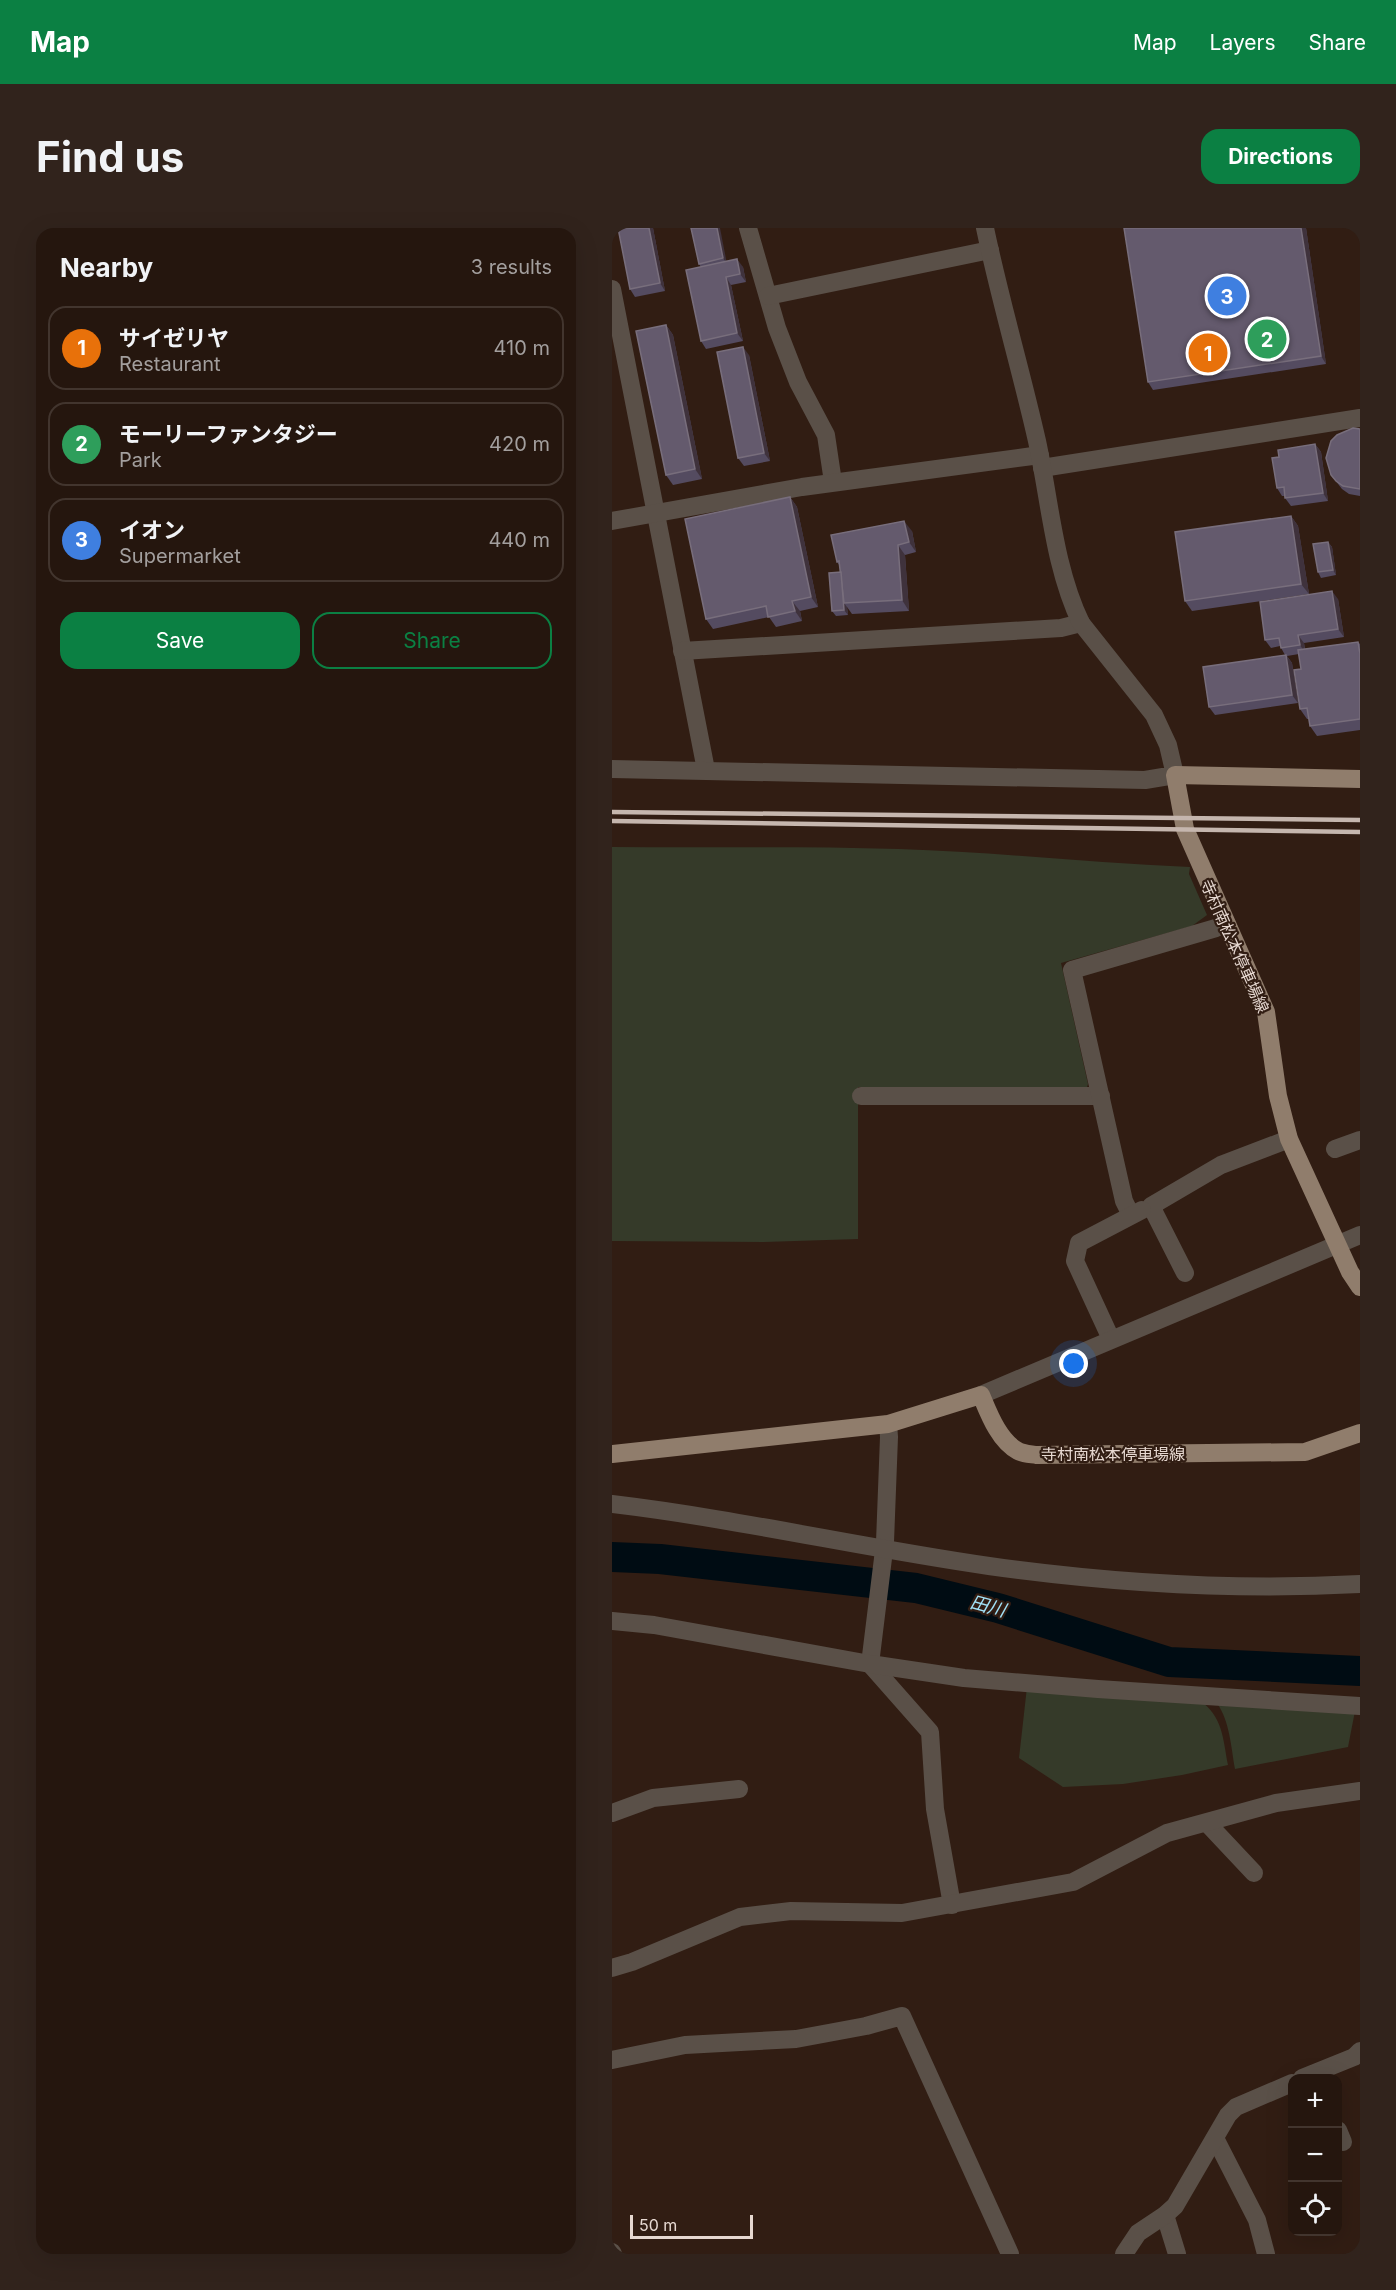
<!DOCTYPE html>
<html lang="en">
<head>
<meta charset="utf-8">
<style>
	:root { --surface:#25160e; --page:#31231c; --text:#f1f3f6; --muted:#a39f9e; --line:#42352e; --accent:#0b8043 }
	body { margin:0; font-family:Inter,"Noto Sans JP",sans-serif; background:var(--page); color:var(--text) }
	.controls { position:absolute; right:18px; bottom:18px; display:grid; overflow:hidden; border-radius:12px; box-shadow:0 6px 24px #0002 }
	.controls button { width:54px; height:54px; display:grid; place-items:center; padding:0; border:0; border-bottom:2px solid var(--line); background:var(--surface); color:var(--text); font:30px sans-serif }
	.scale { position:absolute; left:18px; bottom:15px; width:123px; box-sizing:border-box; padding-left:6px; border:3px solid #e6d8d1; border-top:0; font-size:16px; line-height:21px; white-space:nowrap; color:#e6d8d1; -webkit-text-stroke:4px #311d13; paint-order:stroke }
	.you { position:absolute; left:462px; top:1136px; width:21px; height:21px; margin:-15px; border:4px solid #fff; border-radius:50%; background:#1a73e8; box-shadow:0 0 0 9px #1a73e833 }
	.badge { display:grid; place-items:center; width:39px; height:39px; border-radius:50%; background:var(--accent); color:#fff; font-size:20px; font-weight:700 }
	.pin { position:absolute; translate:-50% -50%; border:3px solid #fff; box-shadow:0 2px 6px #0006 }
	.list { margin:0; padding:0; list-style:none }
	h2 { display:flex; justify-content:space-between; align-items:center; height:78px; margin:0; padding:0 24px; font-size:26px }
	h2 small { font-size:20px; font-weight:400; color:var(--muted) }
	.list li { display:grid; grid-template-columns:39px 1fr auto; gap:18px; align-items:center; box-sizing:border-box; height:84px; margin:0 12px 12px; padding:0 12px; border:2px solid var(--line); border-radius:18px }
	.list b { display:block; font-size:22px; white-space:nowrap }
	.list p { margin:0; font-size:20px; white-space:nowrap; color:var(--muted) }
	.list em { font-size:20px; font-style:normal; color:var(--muted) }
	.actions { display:flex; gap:12px; padding:18px 24px }
	.actions a { flex:1; padding:14px 0; border:2px solid var(--accent); border-radius:18px; text-align:center; font-size:21px; color:var(--accent) }
	.actions .main { background:var(--accent); color:#fff }
	.icon { flex:none; width:33px; height:33px; fill:none; stroke:currentColor; stroke-width:2; stroke-linecap:round; stroke-linejoin:round }
	.map { position:relative; flex:none; width:748px; height:2026px; overflow:hidden; border-radius:18px }
	header { display:flex; align-items:center; gap:36px; box-sizing:border-box; height:84px; padding:0 30px; background:var(--accent); color:#fff }
	header strong { font-size:28px }
	nav { display:flex; gap:33px; margin-inline-start:auto; font-size:21px }
	.intro { display:flex; align-items:center; justify-content:space-between; box-sizing:border-box; height:144px; padding:0 36px }
	h1 { margin:0; font-size:42px }
	.button { padding:15px 27px; border-radius:18px; background:var(--accent); color:#fff; font-size:21px; font-weight:700 }
	main { display:flex; gap:36px; padding:0 36px }
	aside { flex:1; background:var(--surface); border-radius:18px; box-shadow:0 6px 24px #0002 }
	.map>svg:first-child { display:block }
	.green { fill:#353a29 }
	.lines { fill:none; stroke-linecap:round; stroke-linejoin:round }
	.river { stroke:#000c13; stroke-width:30 }
	.minor { stroke:#5a5048; stroke-width:18 }
	.major { stroke:#907d6c; stroke-width:18 }
	.rail { stroke:#c5b6ae; stroke-width:4.5 }
	.wall { fill:#544b60 }
	.shaded-wall { fill:#3f323c }
	.building { fill:#645a6d; stroke:#786e7c; stroke-width:1.5 }
	.labels { text-anchor:middle; dominant-baseline:central; stroke-width:4.5; stroke-linejoin:round; paint-order:stroke }
	.street-label { font-size:16px; fill:#e6d8d1; stroke:#311d13 }
	.water-label { font-size:18px; font-style:italic; fill:#a2e2f8; stroke:#311d13 }
</style>
</head>
<body>
<header>
<strong>Map</strong>
<nav><a>Map</a><a>Layers</a><a>Share</a></nav>
</header>
<div class="intro"><h1>Find us</h1><a class="button">Directions</a></div>
<main>
<aside>
<h2>Nearby<small>3 results</small></h2>
<ul class="list">
<li><span class="badge" style="background:#e8710a">1</span><div><b>サイゼリヤ</b><p>Restaurant</p></div><em>410 m</em></li>
<li><span class="badge" style="background:#2e9e5b">2</span><div><b>モーリーファンタジー</b><p>Park</p></div><em>420 m</em></li>
<li><span class="badge" style="background:#3f7fe0">3</span><div><b>イオン</b><p>Supermarket</p></div><em>440 m</em></li>
</ul>
<div class="actions"><a class="main">Save</a><a>Share</a></div>
</aside>
<div class="map">
<svg width="748" height="2026" viewBox="0 0 748 2026">
	<rect width="100%" height="100%" fill="#311d13"/>
	<!-- green -->
	<g class="green">
		<path d="M0,619C96,620 191,618 287,621C384,624 481,635 578,639L577,646L595,687L580,698L449,735L476,856L474,862L246,859V1011L152,1014L0,1013Z"/>
		<path d="M415,1459L587,1472C611,1488 611,1511 616,1537L570,1547L511,1556L451,1559L407,1530Z"/>
		<path d="M605,1475L743,1483L736,1519L623,1541C619,1519 618,1494 605,1475Z"/>
	</g>
	<g class="lines">
		<!-- river -->
		<polyline class="river" points="0,1329 48,1331 304,1360 386,1380 557,1434 748,1443"/>
		<!-- minor -->
		<g class="minor">
			<polyline points="136,0 165,100 186,154 214,207 221,254"/>
			<polyline points="0,61 94,542"/>
			<polyline points="156,68 378,22"/>
			<polyline points="430,240 748,190"/>
			<polyline points="0,293 190,259 428,227"/>
			<polyline points="70,423 449,400 469,395"/>
			<path d="M0,541L533,552L563,547L556,517L542,487L469,395C442,339 438,273 425,213C409,142 388,72 373,0"/>
			<polyline points="249,868 489,868"/>
			<polyline points="723,921 748,912"/>
			<polyline points="519,987 512,973 460,742 604,700 614,696"/>
			<polyline points="573,1045 539,978 609,937 677,911"/>
			<polyline points="499,1111 463,1033 467,1015 530,982"/>
			<polyline points="369,1167 748,1007"/>
			<polyline points="276,1196 277,1209 273,1314 258,1436 318,1504 323,1581 340,1677"/>
			<path d="M0,1276C126,1291 251,1320 377,1338C499,1355 624,1363 748,1356"/>
			<polyline points="0,1393 42,1397 258,1436 352,1450 486,1461 748,1478"/>
			<polyline points="0,1585 41,1570 127,1561"/>
			<polyline points="595,1595 642,1645"/>
			<polyline points="0,1740 20,1734 128,1689 179,1683 290,1685 461,1654 555,1605 664,1575 748,1563"/>
			<polyline points="0,1832 73,1817 184,1811 254,1798 290,1788 398,2026"/>
			<polyline points="690,1850 742,1829 748,1823"/>
			<polyline points="726,1902 731,1914"/>
			<polyline points="603,1910 645,1992 654,2026"/>
			<polyline points="553,1987 565,2026"/>
			<polyline points="0,2024 1,2026"/>
			<polyline points="512,2026 526,2005 553,1987 563,1978 616,1887 624,1879 680,1855"/>
		</g>
		<!-- major -->
		<g class="major">
			<polyline points="748,551 563,547 573,601 654,784 666,868 677,911 738,1044 748,1059"/>
			<path d="M0,1226L276,1196L369,1167C377,1186 387,1213 406,1223C411,1226 419,1226 425,1227L693,1224L748,1205"/>
		</g>
		<!-- rail -->
		<g class="rail">
			<polyline points="0,584 748,592"/>
			<polyline points="0,593 748,604"/>
		</g>
	</g>
	<!-- wall -->
	<g class="wall">
		<polygon points="41,0 53,63 23,69 18,61"/>
		<polygon points="79,0 114,33 131,39 134,54 119,57 131,113 94,121 89,113 89,39 87,36"/>
		<polygon points="694,0 714,136 541,162 536,154"/>
		<polygon points="54,97 61,107 90,251 61,257 54,247"/>
		<polygon points="137,127 158,233 132,238 126,230"/>
		<polygon points="748,201 748,268 737,266 730,261 719,247"/>
		<polygon points="703,216 709,224 716,273 679,278 673,270 673,268 670,268 665,260"/>
		<polygon points="178,269 185,279 206,379 188,383 190,393 164,399 157,389 101,401 94,391"/>
		<polygon points="679,288 686,298 697,366 580,383 573,373"/>
		<polygon points="300,303 304,324 293,327 297,383 240,386 235,379 236,387 224,388 220,383 229,344 228,338 225,334"/>
		<polygon points="716,314 720,319 724,347 709,350 706,344"/>
		<polygon points="726,371 732,409 692,415 693,421 746,414 748,416 748,502 705,508 698,498 697,491 695,491 688,481 689,441 687,426 675,428 680,435 686,475 603,487 597,479 673,427 668,418 659,420 653,412"/>
	</g>
	<!-- shaded-wall -->
	<g class="shaded-wall">
		<polygon points="37,0 41,0 53,63 48,55"/>
		<polygon points="105,0 108,0 115,36 111,30"/>
		<polygon points="689,0 694,0 714,136 709,128"/>
		<polygon points="125,31 131,39 134,54 128,46"/>
		<polygon points="114,49 119,57 131,113 125,105"/>
		<polygon points="54,97 61,107 90,251 83,241"/>
		<polygon points="131,119 137,127 158,233 152,225"/>
		<polygon points="703,216 709,224 716,273 711,265"/>
		<polygon points="178,269 185,279 206,379 199,369"/>
		<polygon points="679,288 686,298 697,366 689,356"/>
		<polygon points="292,293 300,303 304,324 297,314"/>
		<polygon points="716,314 720,319 724,347 721,342"/>
		<polygon points="286,317 293,327 297,383 290,372"/>
		<polygon points="229,344 232,375 235,379 236,387 232,382"/>
		<polygon points="720,363 726,371 732,409 726,401"/>
		<polygon points="180,373 188,383 190,393 183,383"/>
		<polygon points="686,407 692,415 693,425 688,417"/>
		<polygon points="674,427 680,435 686,475 680,467"/>
	</g>
	<!-- building -->
	<g class="building">
		<polygon points="6,0 37,0 48,55 18,61"/>
		<polygon points="79,0 105,0 111,30 87,36"/>
		<polygon points="512,0 689,0 709,128 536,154"/>
		<polygon points="125,31 128,46 114,49 125,105 89,113 74,42"/>
		<polygon points="54,97 83,241 54,247 24,103"/>
		<polygon points="131,119 152,225 126,230 105,124"/>
		<polygon points="741,200 748,201 748,261 731,258 724,253 719,247 714,230 719,213 725,207"/>
		<polygon points="703,216 711,265 673,270 672,259 665,260 660,230 667,229 666,222"/>
		<polygon points="178,269 199,369 180,373 183,383 156,389 154,378 94,391 73,291"/>
		<polygon points="679,288 689,356 573,373 563,304"/>
		<polygon points="292,293 297,314 286,317 290,372 232,375 227,333 225,334 219,307"/>
		<polygon points="716,314 721,342 706,344 701,316"/>
		<polygon points="229,344 232,382 220,383 217,345"/>
		<polygon points="720,363 726,401 686,407 688,417 669,420 667,410 653,412 648,374"/>
		<polygon points="746,414 748,426 748,491 698,498 695,480 688,481 682,442 689,441 686,422"/>
		<polygon points="674,427 680,467 597,479 591,439"/>
	</g>
	<g class="labels">
		<!-- street labels -->
		<g class="street-label">
			<text transform="translate(623 718) rotate(66)">寺村南松本停車場線</text>
			<text x="501" y="1226">寺村南松本停車場線</text>
		</g>
		<!-- water labels -->
		<g class="water-label">
			<text transform="translate(376 1378) rotate(15)">田川</text>
		</g>
	</g>
</svg>
<div class="controls">
<button>+</button>
<button>−</button>
<button><svg class="icon" aria-label="locate" viewBox="0 0 24 24"><circle cx="12" cy="12" r="6"/><path d="M12 2v4M12 18v4M2 12h4M18 12h4"/></svg></button>
</div>
<div class="scale">50 m</div>
<div class="you"></div>
<div class="pin badge" style="left:596px;top:125px;background:#e8710a">1</div>
<div class="pin badge" style="left:655px;top:111px;background:#2e9e5b">2</div>
<div class="pin badge" style="left:615px;top:68px;background:#3f7fe0">3</div>
</div>
</main>
</body>
</html>
